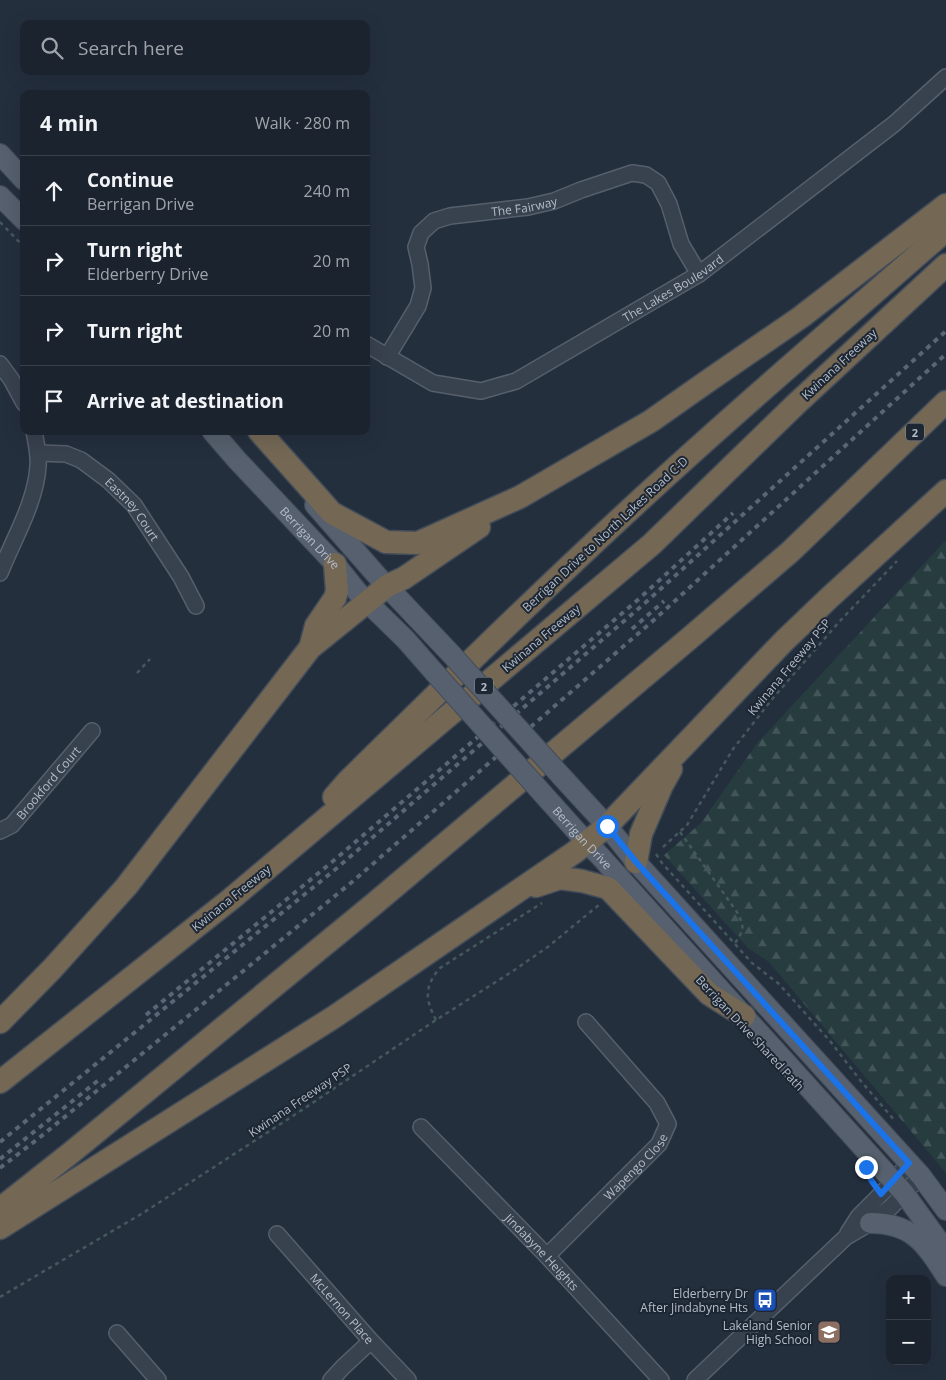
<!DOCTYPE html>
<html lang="en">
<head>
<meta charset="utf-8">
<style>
	:root { --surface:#1b232e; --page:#242b36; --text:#f1f3f6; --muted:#a0a4aa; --line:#39404a }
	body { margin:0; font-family:"Open Sans",sans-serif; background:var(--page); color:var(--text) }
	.controls { position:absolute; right:15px; bottom:15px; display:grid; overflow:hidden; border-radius:10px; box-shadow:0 5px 20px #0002 }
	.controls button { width:45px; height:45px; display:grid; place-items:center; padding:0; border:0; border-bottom:1px solid var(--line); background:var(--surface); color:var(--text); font:25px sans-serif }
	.stop { position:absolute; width:15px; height:15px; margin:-11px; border:4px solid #1a73e8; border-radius:50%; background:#fff }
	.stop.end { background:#1a73e8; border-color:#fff; box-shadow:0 1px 5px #0008 }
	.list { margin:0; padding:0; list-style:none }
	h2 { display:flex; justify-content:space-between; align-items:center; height:65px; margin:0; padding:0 20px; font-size:21px }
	h2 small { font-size:16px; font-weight:400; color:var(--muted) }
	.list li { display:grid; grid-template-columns:32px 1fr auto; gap:15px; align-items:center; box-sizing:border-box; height:70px; padding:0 20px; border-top:1px solid var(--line) }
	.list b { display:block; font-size:19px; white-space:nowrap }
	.list p { margin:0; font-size:16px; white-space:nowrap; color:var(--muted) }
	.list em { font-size:16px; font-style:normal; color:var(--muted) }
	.icon { flex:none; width:28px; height:28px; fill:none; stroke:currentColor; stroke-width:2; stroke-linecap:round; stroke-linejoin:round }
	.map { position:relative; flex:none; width:946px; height:1380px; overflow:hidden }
	.search { position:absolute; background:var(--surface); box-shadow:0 5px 20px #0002; left:20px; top:20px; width:350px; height:55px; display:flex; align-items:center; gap:12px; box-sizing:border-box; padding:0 18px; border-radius:10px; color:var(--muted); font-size:19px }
	.panel { position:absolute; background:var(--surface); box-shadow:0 5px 20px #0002; left:20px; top:90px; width:350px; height:345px; border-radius:10px }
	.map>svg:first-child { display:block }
	.forest { fill:url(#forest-firs) }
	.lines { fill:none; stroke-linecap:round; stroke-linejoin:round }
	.minor-casing { stroke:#565f6c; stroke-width:18 }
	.major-casing { stroke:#414a57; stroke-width:22 }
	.highway-casing { stroke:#434c59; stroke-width:25 }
	.path { stroke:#44595c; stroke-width:2.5; stroke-dasharray:4 4; stroke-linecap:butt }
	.minor { stroke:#38414e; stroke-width:15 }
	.major { stroke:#56606e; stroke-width:20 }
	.highway { stroke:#746855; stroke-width:22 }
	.rail { stroke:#5a6575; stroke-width:4; stroke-dasharray:5 5; stroke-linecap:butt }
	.major-bridge-casing { stroke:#414a57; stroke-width:22; stroke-linecap:butt }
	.major-bridge { stroke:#56606e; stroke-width:20 }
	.route { stroke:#1a73e8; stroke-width:6 }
	.labels { text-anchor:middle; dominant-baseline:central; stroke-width:4; stroke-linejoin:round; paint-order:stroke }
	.shield { fill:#1d2633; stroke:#878f9c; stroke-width:1 }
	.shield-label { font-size:11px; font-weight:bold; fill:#b4bcc9 }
	.street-label { font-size:12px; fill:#b4bcc9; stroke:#1d2633 }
	.poi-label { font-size:12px; fill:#b4bcc9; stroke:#1d2633; text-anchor:end }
</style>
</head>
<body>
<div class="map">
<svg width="946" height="1380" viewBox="0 0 946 1380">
	<defs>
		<pattern id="forest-firs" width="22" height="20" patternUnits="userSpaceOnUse" patternTransform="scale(1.25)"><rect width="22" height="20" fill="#263c3f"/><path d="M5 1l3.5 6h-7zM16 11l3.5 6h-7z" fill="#435659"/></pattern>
	</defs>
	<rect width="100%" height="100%" fill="#242f3e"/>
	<!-- forest -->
	<polygon class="forest" points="946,540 946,1173 769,962 748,948 664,855 701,823 758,742"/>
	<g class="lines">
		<!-- minor casing -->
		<g class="minor-casing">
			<g id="minor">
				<path id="s1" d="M366,344L433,383L481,391L516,381L699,274L894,124L946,77"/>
				<path id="s2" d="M387,357L418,306L423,288L420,264L416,247L421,233L434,221L450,216L528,207L554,201L581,190L632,173L646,175L658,183L669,204L681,244L699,274"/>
				<polyline points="0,364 11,379 24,403"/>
				<path id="s3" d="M38,453L66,454L81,460L108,480L134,505L181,577L196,606"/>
				<path d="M0,573C13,540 36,502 38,466C39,454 36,443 34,431"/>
				<path id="s4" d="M0,831L12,825L92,731"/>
				<path id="s5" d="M421,1127L547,1256L661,1380"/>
				<polyline points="848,1233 859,1216 894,1181 909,1163"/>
				<path id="s6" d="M277,1234L371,1341L408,1380"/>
				<path id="s7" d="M547,1256L659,1144L668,1124L657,1103L586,1022"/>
				<polyline points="117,1333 158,1380"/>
				<polyline points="331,1380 343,1367 371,1341"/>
				<polyline points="695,1380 846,1237 870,1223 891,1207 921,1176"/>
			</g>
		</g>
		<!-- major casing -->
		<g class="major-casing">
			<g id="major">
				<polyline points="0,154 24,180"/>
				<polyline points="0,196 24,220"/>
				<path id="s8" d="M212,431L237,460L335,564L360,595L406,640L434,672"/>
				<polyline points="315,505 380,579 452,655"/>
				<polyline points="562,777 607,826 636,862 921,1176 946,1210"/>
				<path id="s9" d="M543,794L586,842L600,856L744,1016L904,1193L946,1251"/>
				<path d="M870,1223C912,1223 925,1243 946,1276"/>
			</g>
		</g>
		<!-- highway casing -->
		<g class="highway-casing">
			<g id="highway">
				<polyline points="259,431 332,513 386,542 418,543 520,497 651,421 705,383 801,317 946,205"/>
				<polyline points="311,645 316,626 335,598 337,591 335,564"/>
				<path d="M334,797L348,781C462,669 576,557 694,451C777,376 862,304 946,230"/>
				<polyline points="636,862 641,834 662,785 671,769"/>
				<polyline points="536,886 560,878 582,881 608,888 709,994 744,1016"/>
				<polyline points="0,1022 52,969 126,887 310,648 387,586 404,578 479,527"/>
				<polyline points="0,1082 231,899 652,544 795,405 946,265"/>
				<polyline points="0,1209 72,1152 374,904 691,637 790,552 946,402"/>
				<polyline points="0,1228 334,1017 575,852 607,826 784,641 829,598 946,491"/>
			</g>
		</g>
		<!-- path -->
		<g class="path">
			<polyline points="0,222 24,247"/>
			<polyline points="137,673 150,659"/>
			<path d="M680,832L737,912C745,927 744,930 735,943"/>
			<polyline points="663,847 687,825 733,749 773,698 839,622 897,561"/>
			<polyline points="656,854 662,863 752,963 779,984 830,1041 860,1080 895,1121"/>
			<path d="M436,1020C425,999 424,987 440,968L542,903"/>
			<polyline points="0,1297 143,1213 299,1112 436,1020 513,971 549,946 600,904"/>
		</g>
		<!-- minor -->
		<use href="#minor" class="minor"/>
		<!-- major -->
		<use href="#major" class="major"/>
		<!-- highway -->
		<use href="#highway" class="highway"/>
		<!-- rail -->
		<g class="rail">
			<polyline points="632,629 664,601"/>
			<polyline points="146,1015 332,862 641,597 733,513"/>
			<polyline points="0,1142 337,868 645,603 946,331"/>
			<polyline points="0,1159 100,1079"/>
			<polyline points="0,1168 39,1138 352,882 655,619 946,354"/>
		</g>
		<!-- major-bridge casing -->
		<g class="major-bridge-casing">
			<g id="major-bridge">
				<polyline points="452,655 562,777"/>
				<polyline points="434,672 543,794"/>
			</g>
		</g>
		<!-- major-bridge -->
		<use href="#major-bridge" class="major-bridge"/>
	</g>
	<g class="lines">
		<!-- route -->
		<polyline class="route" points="607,826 636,862 909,1163 881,1194 871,1180 866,1167"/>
	</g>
	<!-- icons -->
	<defs>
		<g id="bus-square" transform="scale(1.25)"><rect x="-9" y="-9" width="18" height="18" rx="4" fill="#1a4fb4" stroke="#1d2633"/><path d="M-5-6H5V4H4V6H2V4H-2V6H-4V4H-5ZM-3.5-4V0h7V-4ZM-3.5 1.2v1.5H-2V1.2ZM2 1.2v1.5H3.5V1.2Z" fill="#fff"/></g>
		<g id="school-square" transform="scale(1.25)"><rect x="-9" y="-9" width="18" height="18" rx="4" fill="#8d6e63" stroke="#1d2633"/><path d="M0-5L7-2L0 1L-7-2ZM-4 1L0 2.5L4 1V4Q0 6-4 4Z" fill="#fff"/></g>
	</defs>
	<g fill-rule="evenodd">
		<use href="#bus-square" x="765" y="1300"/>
		<use href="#school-square" x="829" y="1332"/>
	</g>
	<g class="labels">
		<!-- shield labels -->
		<g class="shield">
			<rect x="906" y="423.5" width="18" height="17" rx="4"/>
			<rect x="475" y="677.5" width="18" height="17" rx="4"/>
		</g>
		<g class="shield-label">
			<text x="915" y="432">2</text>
			<text x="484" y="686">2</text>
		</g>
		<!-- street labels -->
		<g class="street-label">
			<text stroke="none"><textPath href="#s2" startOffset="244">The Fairway</textPath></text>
			<text stroke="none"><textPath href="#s1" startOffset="345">The Lakes Boulevard</textPath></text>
			<text transform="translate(839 364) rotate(-43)">Kwinana Freeway</text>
			<text stroke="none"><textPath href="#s3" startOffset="116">Eastney Court</textPath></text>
			<text transform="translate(605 534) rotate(-43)">Berrigan Drive to North Lakes Road C-D</text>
			<text stroke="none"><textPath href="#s8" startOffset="145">Berrigan Drive</textPath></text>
			<text transform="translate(541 638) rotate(-40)">Kwinana Freeway</text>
			<text transform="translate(789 667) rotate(-50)">Kwinana Freeway PSP</text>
			<text stroke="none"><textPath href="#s4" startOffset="69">Brookford Court</textPath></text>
			<text stroke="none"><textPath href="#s9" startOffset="59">Berrigan Drive</textPath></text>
			<text transform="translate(231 898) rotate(-39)">Kwinana Freeway</text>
			<text transform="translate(750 1033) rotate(47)">Berrigan Drive Shared Path</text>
			<text transform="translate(300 1100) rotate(-34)">Kwinana Freeway PSP</text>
			<text stroke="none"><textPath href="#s7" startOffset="126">Wapengo Close</textPath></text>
			<text stroke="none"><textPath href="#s5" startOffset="174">Jindabyne Heights</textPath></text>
			<text stroke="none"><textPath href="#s6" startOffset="99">McLernon Place</textPath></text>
		</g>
		<!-- poi labels -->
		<g class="poi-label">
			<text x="748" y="1293">Elderberry Dr<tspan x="748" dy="14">After Jindabyne Hts</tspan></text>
			<text x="812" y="1325">Lakeland Senior<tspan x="812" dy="14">High School</tspan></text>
		</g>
	</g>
</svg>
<div class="controls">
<button>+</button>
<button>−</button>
</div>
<div class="stop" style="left:607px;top:826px"></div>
<div class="stop end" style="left:866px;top:1167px"></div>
<div class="search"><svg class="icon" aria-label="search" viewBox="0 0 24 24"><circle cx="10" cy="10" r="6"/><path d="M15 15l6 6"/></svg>Search here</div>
<section class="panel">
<h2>4 min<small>Walk · 280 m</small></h2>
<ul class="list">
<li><svg class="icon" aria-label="ahead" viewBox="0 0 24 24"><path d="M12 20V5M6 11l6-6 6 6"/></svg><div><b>Continue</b><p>Berrigan Drive</p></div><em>240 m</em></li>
<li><svg class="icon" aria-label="right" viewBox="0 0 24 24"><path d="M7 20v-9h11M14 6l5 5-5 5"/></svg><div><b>Turn right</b><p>Elderberry Drive</p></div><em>20 m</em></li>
<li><svg class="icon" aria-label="right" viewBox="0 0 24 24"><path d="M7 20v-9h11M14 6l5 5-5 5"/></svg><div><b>Turn right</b></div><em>20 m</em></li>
<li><svg class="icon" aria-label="arrive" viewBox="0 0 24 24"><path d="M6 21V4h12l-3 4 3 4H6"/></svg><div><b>Arrive at destination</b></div></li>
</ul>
</section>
</div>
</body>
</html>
